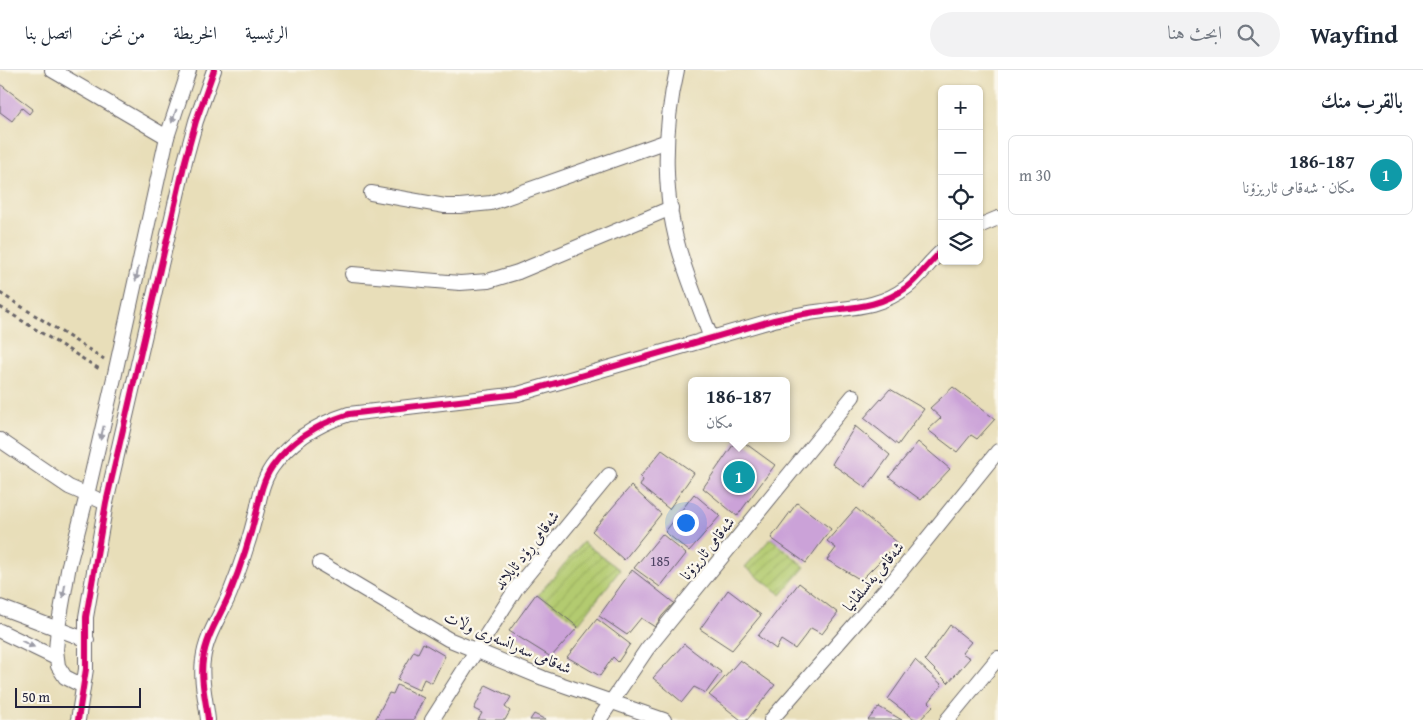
<!DOCTYPE html>
<html lang="ar">
<head>
<meta charset="utf-8">
<style>
	:root { --surface:#fff; --page:#f2f2f3; --text:#1f2937; --muted:#747a83; --line:#e0e1e3; --accent:#db2777 }
	body { margin:0; font-family:"Gentium Book Plus",Amiri,serif; background:var(--page); color:var(--text); direction:rtl }
	.controls { position:absolute; right:15px; top:15px; display:grid; overflow:hidden; border-radius:8px; box-shadow:0 1px 4px #0004 }
	.controls button { width:45px; height:45px; display:grid; place-items:center; padding:0; border:0; border-bottom:1px solid var(--line); background:var(--surface); color:var(--text); font:25px sans-serif }
	.scale { position:absolute; left:15px; bottom:12px; width:126px; box-sizing:border-box; padding-left:5px; border:2px solid #22223b; border-top:0; font-size:14px; line-height:18px; white-space:nowrap; color:#22223b; -webkit-text-stroke:4px #fbf7ec; paint-order:stroke }
	.you { position:absolute; left:685px; top:452px; width:18px; height:18px; margin:-12px; border:4px solid #fff; border-radius:50%; background:#1a73e8; box-shadow:0 0 0 8px #1a73e833 }
	.badge { display:grid; place-items:center; width:32px; height:32px; border-radius:50%; background:var(--accent); color:#fff; font-size:16px; font-weight:700 }
	.pin { position:absolute; translate:-50% -50%; border:2px solid #fff; box-shadow:0 1px 5px #0006 }
	.popup { position:absolute; left:688px; top:307px; width:102px; height:65px; box-sizing:border-box; display:grid; place-content:center; border-radius:8px; background:var(--surface); filter:drop-shadow(0 1px 4px #0005); font-size:16px; white-space:nowrap; color:var(--muted) }
	.popup b { font-size:19px; color:var(--text) }
	.popup::after { content:''; position:absolute; left:50%; top:100%; margin-left:-10px; border:10px solid transparent; border-top-color:var(--surface) }
	.list { margin:0; padding:0; list-style:none }
	h2 { display:flex; justify-content:space-between; align-items:center; height:65px; margin:0; padding:0 20px; font-size:21px }
	h2 small { font-size:16px; font-weight:400; color:var(--muted) }
	.list li { display:grid; grid-template-columns:32px 1fr auto; gap:15px; align-items:center; box-sizing:border-box; height:80px; margin:0 10px 10px; padding:0 10px; border:1px solid var(--line); border-radius:8px }
	.list b { display:block; font-size:19px; white-space:nowrap }
	.list p { margin:0; font-size:16px; white-space:nowrap; color:var(--muted) }
	.list em { font-size:16px; font-style:normal; color:var(--muted) }
	.icon { flex:none; width:28px; height:28px; fill:none; stroke:currentColor; stroke-width:2; stroke-linecap:round; stroke-linejoin:round }
	.map { position:relative; flex:none; width:998px; height:650px; overflow:hidden; direction:ltr }
	header { display:flex; align-items:center; gap:30px; box-sizing:border-box; height:70px; padding:0 25px; background:var(--surface); border-bottom:1px solid var(--line) }
	header strong { font-size:24px }
	nav { display:flex; gap:28px; margin-inline-start:auto; font-size:18px }
	.search { width:350px; height:45px; background:var(--page); display:flex; align-items:center; gap:12px; box-sizing:border-box; padding:0 18px; border-radius:28px; color:var(--muted); font-size:19px }
	main { display:flex }
	aside { flex:1; background:var(--surface) }
	.map>svg:first-child { display:block }
	.garden { fill:url(#garden-furrows); stroke:#6a7655 }
	.building { fill:#cba2d8 }
	.lines { fill:none; stroke-linecap:round; stroke-linejoin:round }
	.minor-casing { stroke:#676467; stroke-width:16 }
	.path { stroke:#676467; stroke-width:3; stroke-dasharray:4 4; stroke-linecap:butt }
	.minor { stroke:#fff; stroke-width:14 }
	.cycleway-casing { stroke:#fbf7ec; stroke-width:9 }
	.cycleway { stroke:#d6006c; stroke-width:6 }
	.oneway { fill:#9c9ca7 }
	.labels { text-anchor:middle; dominant-baseline:central; stroke-width:4.5; stroke-linejoin:round; paint-order:stroke }
	.number-label { font-size:14px; fill:#4c4262 }
	.street-label { font-size:16px; fill:#22223b; stroke:#fbf7ec }
</style>
</head>
<body>
<header>
<strong>Wayfind</strong>
<div class="search"><svg class="icon" aria-label="search" viewBox="0 0 24 24"><circle cx="10" cy="10" r="6"/><path d="M15 15l6 6"/></svg>ابحث هنا</div>
<nav><a>الرئيسية</a><a>الخريطة</a><a>من نحن</a><a>اتصل بنا</a></nav>
</header>
<main>
<aside>
<h2>بالقرب منك<small></small></h2>
<ul class="list">
<li><span class="badge" style="background:#0f9aa8">1</span><div><b>186-187</b><p>مكان · شەقامی ئاریزۆنا</p></div><em>30 m</em></li>
</ul>
</aside>
<div class="map">
<svg width="998" height="650" viewBox="0 0 998 650">
	<defs>
		<pattern id="garden-furrows" width="10" height="10" patternUnits="userSpaceOnUse" patternTransform="scale(1.25)"><rect width="10" height="10" fill="#b3cb6f"/><path d="M-1 1l2-2M0 10L10 0M9 11l2-2" fill="none" stroke="#9aae61"/></pattern>
	</defs>
	<rect width="100%" height="100%" fill="#fbf7ec"/>
	<filter id="ink" filterUnits="userSpaceOnUse"><feTurbulence type="fractalNoise" baseFrequency=".02" numOctaves="2"/><feDisplacementMap in="SourceGraphic" scale="10" xChannelSelector="R" yChannelSelector="G"/><feConvolveMatrix kernelMatrix="1 2 1 2 8 2 1 2 1" color-interpolation-filters="sRGB"/></filter>
	<filter id="wash" filterUnits="userSpaceOnUse"><feTurbulence type="fractalNoise" baseFrequency=".0096" numOctaves="4" result="noise"/><feDisplacementMap in="SourceGraphic" scale="20" xChannelSelector="R" yChannelSelector="G"/><feGaussianBlur stdDeviation="1.12" result="paint"/><feColorMatrix in="noise" values="0 0 0 0 0 0 0 0 0 0 0 0 0 0 0 0 0 1.4 0 .05"/><feComposite in="paint" operator="in"/></filter>
	<g filter="url(#wash)">
		<rect width="100%" height="100%" fill="#e8deb9"/>
		<!-- garden -->
		<g class="garden">
			<polygon points="771,468 805,497 781,525 745,497"/>
			<polygon points="583,472 620,500 579,553 538,525"/>
		</g>
		<g id="blocks">
			<!-- building -->
			<g class="building">
				<polygon points="0,14 33,39 29,44 22,38 12,51 0,42"/>
				<polygon points="953,317 995,349 977,369 971,365 957,382 928,360 941,348 930,338"/>
				<polygon points="890,319 924,339 898,375 864,348"/>
				<polygon points="855,356 890,385 866,418 832,394"/>
				<polygon points="738,368 775,395 737,446 703,418"/>
				<polygon points="918,372 950,399 921,430 889,407"/>
				<polygon points="662,380 694,403 669,439 640,416 643,410 640,407"/>
				<polygon points="631,416 661,444 624,490 592,461"/>
				<polygon points="694,424 720,446 689,481 665,462"/>
				<polygon points="797,433 831,459 806,493 771,468"/>
				<polygon points="856,438 898,473 861,510 827,490 836,478 827,471"/>
				<polygon points="662,464 686,484 660,517 634,498"/>
				<polygon points="632,500 674,533 662,546 655,557 641,548 627,565 599,546"/>
				<polygon points="799,513 838,543 822,564 811,558 795,579 781,570 776,579 758,566"/>
				<polygon points="728,520 761,545 732,580 700,559"/>
				<polygon points="536,524 578,557 551,587 509,561"/>
				<polygon points="597,549 630,574 618,592 613,587 600,606 567,587"/>
				<polygon points="950,555 971,572 962,583 970,588 948,613 925,590"/>
				<polygon points="423,573 445,586 432,613 424,609 419,620 397,610 414,581 418,583"/>
				<polygon points="684,574 721,602 706,623 694,617 682,632 653,608"/>
				<polygon points="740,590 775,615 747,650 741,650 709,625"/>
				<polygon points="915,590 942,615 929,632 933,636 920,650 913,648 888,629"/>
				<polygon points="397,615 424,628 413,650 375,650 389,623 393,624"/>
				<polygon points="486,615 511,627 505,637 510,641 505,650 478,650 482,643 474,639"/>
				<polygon points="879,637 902,650 868,650"/>
				<polygon points="534,644 546,650 530,650"/>
			</g>
		</g>
	</g>
	<g filter="url(#ink)">
		<use href="#blocks" fill-opacity="0" stroke="#676467" stroke-width="1"/>
		<g class="lines">
			<!-- minor casing -->
			<g class="minor-casing">
				<g id="minor">
					<polyline points="52,0 167,67"/>
					<path d="M677,0C663,61 662,129 682,189C690,215 701,241 711,268"/>
					<polyline points="371,123 445,136 460,136 491,133 667,71"/>
					<polyline points="979,156 998,148"/>
					<polyline points="352,204 460,213 488,211 518,202 671,138"/>
					<polyline points="0,370 69,417 106,433"/>
					<polyline points="320,493 448,569 543,608 664,650"/>
					<polyline points="0,537 87,570"/>
					<polyline points="0,561 56,588"/>
					<polyline points="83,616 65,607 58,596 56,580 58,558 69,495 87,425 114,308 167,67 189,0"/>
					<polyline points="78,650 86,599 86,547 106,433 185,91 196,51 214,0"/>
					<path d="M208,650C206,630 200,610 203,590C206,565 221,545 230,523C241,496 250,468 257,440C260,425 263,410 272,397C291,370 317,354 349,344L518,324L774,250C788,247 802,244 816,242C850,237 878,239 907,217C920,207 929,192 942,181"/>
					<polyline points="432,650 517,517 609,405"/>
					<polyline points="599,650 647,579 853,326"/>
					<polyline points="771,650 897,506 998,381"/>
					<polyline points="947,650 998,588"/>
				</g>
			</g>
			<!-- path -->
			<g class="path">
				<polyline points="0,223 104,289"/>
				<polyline points="0,237 101,300"/>
			</g>
			<!-- minor -->
			<use href="#minor" class="minor"/>
			<!-- cycleway casing -->
			<g class="cycleway-casing">
				<g id="cycleway">
					<polyline points="78,650 86,599 86,547 106,433 185,91 196,51 214,0"/>
					<path d="M208,650C206,630 200,610 203,590C206,565 221,545 230,523C241,496 250,468 257,440C260,425 263,410 272,397C291,370 317,354 349,344L518,324L774,250C788,247 802,244 816,242C850,237 878,239 907,217C920,207 929,192 942,181"/>
				</g>
			</g>
			<!-- cycleway -->
			<use href="#cycleway" class="cycleway"/>
		</g>
		<!-- one-way arrows -->
		<defs><path id="oneway-solid" d="M-6-.8H1V-3.2L6.5 0L1 3.2V.8H-6Z" transform="scale(1.25)"/></defs>
		<g class="oneway">
			<use href="#oneway-solid" transform="translate(174 46) rotate(110)"/>
			<use href="#oneway-solid" transform="translate(137 204) rotate(102)"/>
			<use href="#oneway-solid" transform="translate(102 363) rotate(103)"/>
			<use href="#oneway-solid" transform="translate(64 521) rotate(100)"/>
			<use href="#oneway-solid" transform="translate(28 574) rotate(26)"/>
		</g>
	</g>
	<g class="labels">
		<!-- number labels -->
		<g class="number-label">
			<text x="660" y="491">185</text>
		</g>
		<!-- street labels -->
		<g class="street-label">
			<text transform="translate(707 478) rotate(-51)">شەقامی ئاریزۆنا</text>
			<text transform="translate(526 480) rotate(-52)">شەقامی ڕۆد ئایلاند</text>
			<text transform="translate(873 506) rotate(-50)">شەقامی پەنسلڤانیا</text>
			<text transform="translate(508 572) rotate(23)">شەقامی سەرانسەری وڵات</text>
		</g>
	</g>
</svg>
<div class="controls">
<button>+</button>
<button>−</button>
<button><svg class="icon" aria-label="locate" viewBox="0 0 24 24"><circle cx="12" cy="12" r="6"/><path d="M12 2v4M12 18v4M2 12h4M18 12h4"/></svg></button>
<button><svg class="icon" aria-label="layers" viewBox="0 0 24 24"><path d="M12 4l9 5-9 5-9-5zM3 14l9 5 9-5"/></svg></button>
</div>
<div class="scale">50 m</div>
<div class="you"></div>
<div class="pin badge" style="left:739px;top:407px;background:#0f9aa8">1</div>
<div class="popup"><b>186-187</b>مكان</div>
</div>
</main>
</body>
</html>
